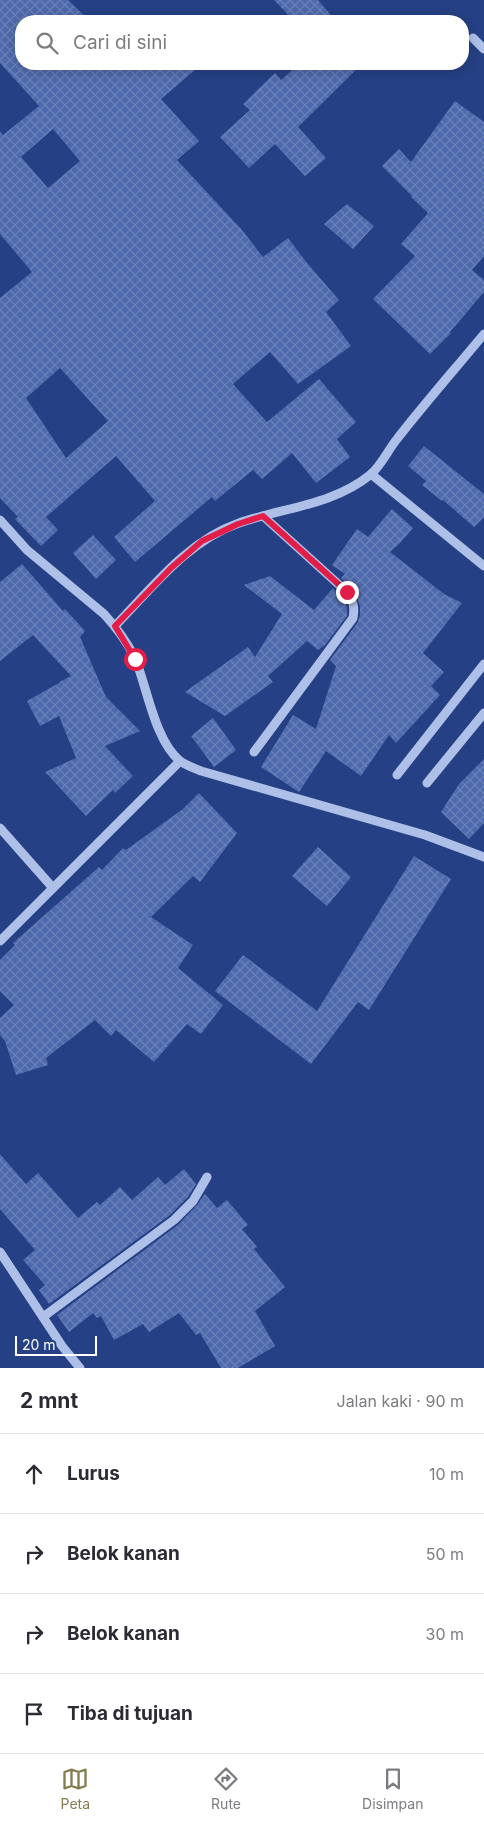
<!DOCTYPE html>
<html lang="id">
<head>
<meta charset="utf-8">
<style>
	:root { --surface:#fff; --page:#f2f2f3; --text:#2b2b33; --muted:#7c7c81; --line:#e1e1e2; --accent:#847d50 }
	body { margin:0; font-family:Inter,sans-serif; background:var(--page); color:var(--text) }
	.scale { position:absolute; left:15px; bottom:12px; width:82px; box-sizing:border-box; padding-left:5px; border:2px solid #fff; border-top:0; font-size:14px; line-height:18px; white-space:nowrap; color:#fff; -webkit-text-stroke:4px #254084; paint-order:stroke }
	.stop { position:absolute; width:15px; height:15px; margin:-11px; border:4px solid #e11d48; border-radius:50%; background:#fff }
	.stop.end { background:#e11d48; border-color:#fff; box-shadow:0 1px 5px #0008 }
	.list { margin:0; padding:0; list-style:none }
	h2 { display:flex; justify-content:space-between; align-items:center; height:65px; margin:0; padding:0 20px; font-size:21px }
	h2 small { font-size:16px; font-weight:400; color:var(--muted) }
	.list li { display:grid; grid-template-columns:32px 1fr auto; gap:15px; align-items:center; box-sizing:border-box; height:80px; padding:0 20px; border-top:1px solid var(--line) }
	.list b { display:block; font-size:19px; white-space:nowrap }
	.list em { font-size:16px; font-style:normal; color:var(--muted) }
	.icon { flex:none; width:28px; height:28px; fill:none; stroke:currentColor; stroke-width:2; stroke-linecap:round; stroke-linejoin:round }
	.map { position:relative; flex:none; width:484px; height:1368px; overflow:hidden }
	.search { position:absolute; background:var(--surface); box-shadow:0 2px 12px #0003; left:15px; right:15px; top:15px; height:55px; display:flex; align-items:center; gap:12px; box-sizing:border-box; padding:0 18px; border-radius:20px; color:var(--muted); font-size:19px }
	.sheet { height:385px; background:var(--surface) }
	nav { display:flex; justify-content:space-around; align-items:center; box-sizing:border-box; height:70px; border-top:1px solid var(--line); background:var(--surface); font-size:14px; color:var(--muted) }
	nav a { display:grid; justify-items:center; gap:2px }
	nav .on { color:var(--accent) }
	.map>svg:first-child { display:block }
	.building { fill:url(#building-cross-hatch); fill-rule:evenodd }
	.lines { fill:none; stroke-linecap:round; stroke-linejoin:round }
	.minor { stroke:#afc0e8; stroke-width:9 }
	.route { stroke:#e11d48; stroke-width:6 }
</style>
</head>
<body>
<div class="map">
<svg width="484" height="1368" viewBox="0 0 484 1368">
	<defs>
		<pattern id="building-cross-hatch" width="8" height="8" patternUnits="userSpaceOnUse" patternTransform="scale(1.25)"><rect width="8" height="8" fill="#4e69ac"/><path d="M0 0l8 8M0 8l8-8" fill="none" stroke="#6980b8"/></pattern>
	</defs>
	<rect width="100%" height="100%" fill="#254084"/>
	<!-- building -->
	<g class="building">
		<path d="M0,0H68L90,21H21V64H202L161,99L199,141L177,160L242,230L263,257L288,238L307,263L339,300L326,312L351,346L298,384L270,352L233,384L267,422L319,379L356,422L337,439L350,457L316,483L292,453L262,479L253,470L215,501L212,497L135,562L114,537L155,501L116,456L46,517L58,530L41,546L15,519L18,517L0,498V298L32,272L0,234V131L3,135L39,106L0,63ZM53,129L80,161L48,188L21,157ZM60,368L108,421L66,458L26,398Z"/>
		<polygon points="274,0 318,0 336,21 294,21"/>
		<polygon points="299,64 362,64 298,127 326,158 305,176 275,144 249,168 220,137 250,110 243,104 275,73 281,80"/>
		<polygon points="455,101 484,122 484,256 472,270 484,280 484,292 450,332 451,333 430,354 373,299 415,256 401,244 428,213 411,197 412,196 382,166 399,149 411,162"/>
		<polygon points="347,204 374,226 353,249 324,224"/>
		<polygon points="424,446 484,494 484,517 474,527 443,500 442,501 422,485 426,481 408,466"/>
		<polygon points="392,509 413,528 400,543 390,552 444,594 462,603 423,653 444,672 431,686 440,695 396,743 389,735 361,776 326,751 299,792 261,767 293,715 316,729 336,666 330,660 358,622 360,615 360,606 356,596 351,588 341,578 345,574 332,565 357,529 368,537"/>
		<polygon points="93,535 116,560 96,579 73,553"/>
		<polygon points="22,564 63,611 65,609 85,631 80,637 106,697 140,731 105,746 133,776 115,793 113,790 86,816 45,772 76,758 59,716 40,726 27,701 59,683 59,682 71,676 33,635 0,661 0,582"/>
		<polygon points="270,576 314,610 333,588 345,601 347,608 347,616 325,645 318,650 307,641 268,676 273,682 225,716 185,692 248,647 255,657 282,614 244,585"/>
		<polygon points="213,718 236,750 214,767 191,736"/>
		<polygon points="484,759 484,823 469,839 441,812 459,784"/>
		<polygon points="199,793 237,833 200,882 193,876 151,917 193,945 178,968 223,1005 201,1034 187,1024 154,1062 116,1030 111,1036 95,1020 46,1058 48,1065 16,1075 5,1041 0,1035 0,1018 14,1005 0,991 0,960 15,945 13,943 99,867 102,870 123,848 126,850 183,809"/>
		<polygon points="318,847 351,877 327,906 292,876"/>
		<polygon points="414,856 451,879 369,1010 358,1002 311,1064 215,991 243,955 317,1011"/>
		<polygon points="0,1154 26,1184 38,1173 78,1218 97,1202 100,1205 120,1187 132,1200 158,1177 165,1185 184,1169 196,1184 188,1197 170,1215 49,1304 39,1290 45,1285 23,1260 35,1250 0,1209"/>
		<polygon points="205,1194 217,1208 227,1200 248,1225 242,1229 257,1247 254,1249 285,1287 255,1311 275,1346 238,1368 221,1368 200,1333 196,1335 179,1313 149,1332 143,1324 114,1340 101,1316 97,1318 93,1313 69,1332 57,1315 178,1225 197,1205"/>
	</g>
	<g class="lines">
		<!-- minor -->
		<g class="minor">
			<polyline points="473,38 484,49"/>
			<polyline points="371,474 484,566"/>
			<path d="M0,520L27,550L104,614C116,627 127,642 135,658C147,687 155,741 180,761C185,765 194,768 201,771L425,835L484,857"/>
			<path d="M115,626C152,588 187,541 239,523C282,508 333,505 370,475C381,466 388,450 397,439C425,403 455,369 484,334"/>
			<path d="M254,752L353,618C355,607 353,601 347,592L263,516"/>
			<polyline points="397,775 484,664"/>
			<polyline points="427,783 484,713"/>
			<polyline points="0,828 53,888"/>
			<polyline points="0,941 180,761"/>
			<polyline points="0,1252 62,1346 80,1368"/>
			<polyline points="43,1317 174,1220 193,1201 207,1177"/>
		</g>
	</g>
	<g class="lines">
		<!-- route -->
		<polyline class="route" points="135,659 115,626 171,568 202,541 238,524 263,516 347,592"/>
	</g>
</svg>
<div class="scale">20 m</div>
<div class="stop" style="left:135px;top:659px"></div>
<div class="stop end" style="left:347px;top:592px"></div>
<div class="search"><svg class="icon" aria-label="search" viewBox="0 0 24 24"><circle cx="10" cy="10" r="6"/><path d="M15 15l6 6"/></svg>Cari di sini</div>
</div>
<section class="sheet">
<h2>2 mnt<small>Jalan kaki · 90 m</small></h2>
<ul class="list">
<li><svg class="icon" aria-label="ahead" viewBox="0 0 24 24"><path d="M12 20V5M6 11l6-6 6 6"/></svg><div><b>Lurus</b></div><em>10 m</em></li>
<li><svg class="icon" aria-label="right" viewBox="0 0 24 24"><path d="M7 20v-9h11M14 6l5 5-5 5"/></svg><div><b>Belok kanan</b></div><em>50 m</em></li>
<li><svg class="icon" aria-label="right" viewBox="0 0 24 24"><path d="M7 20v-9h11M14 6l5 5-5 5"/></svg><div><b>Belok kanan</b></div><em>30 m</em></li>
<li><svg class="icon" aria-label="arrive" viewBox="0 0 24 24"><path d="M6 21V4h12l-3 4 3 4H6"/></svg><div><b>Tiba di tujuan</b></div></li>
</ul>
</section>
<nav>
<a class="on"><svg class="icon" aria-label="map" viewBox="0 0 24 24"><path d="M3 6l6-2 6 2 6-2v14l-6 2-6-2-6 2zM9 4v14M15 6v14"/></svg>Peta</a>
<a><svg class="icon" aria-label="directions" viewBox="0 0 24 24"><path d="M12 3l9 9-9 9-9-9zM9 14v-3h6M13 9l2 2-2 2"/></svg>Rute</a>
<a><svg class="icon" aria-label="saved" viewBox="0 0 24 24"><path d="M7 4h10v16l-5-4-5 4z"/></svg>Disimpan</a>
</nav>
</body>
</html>
